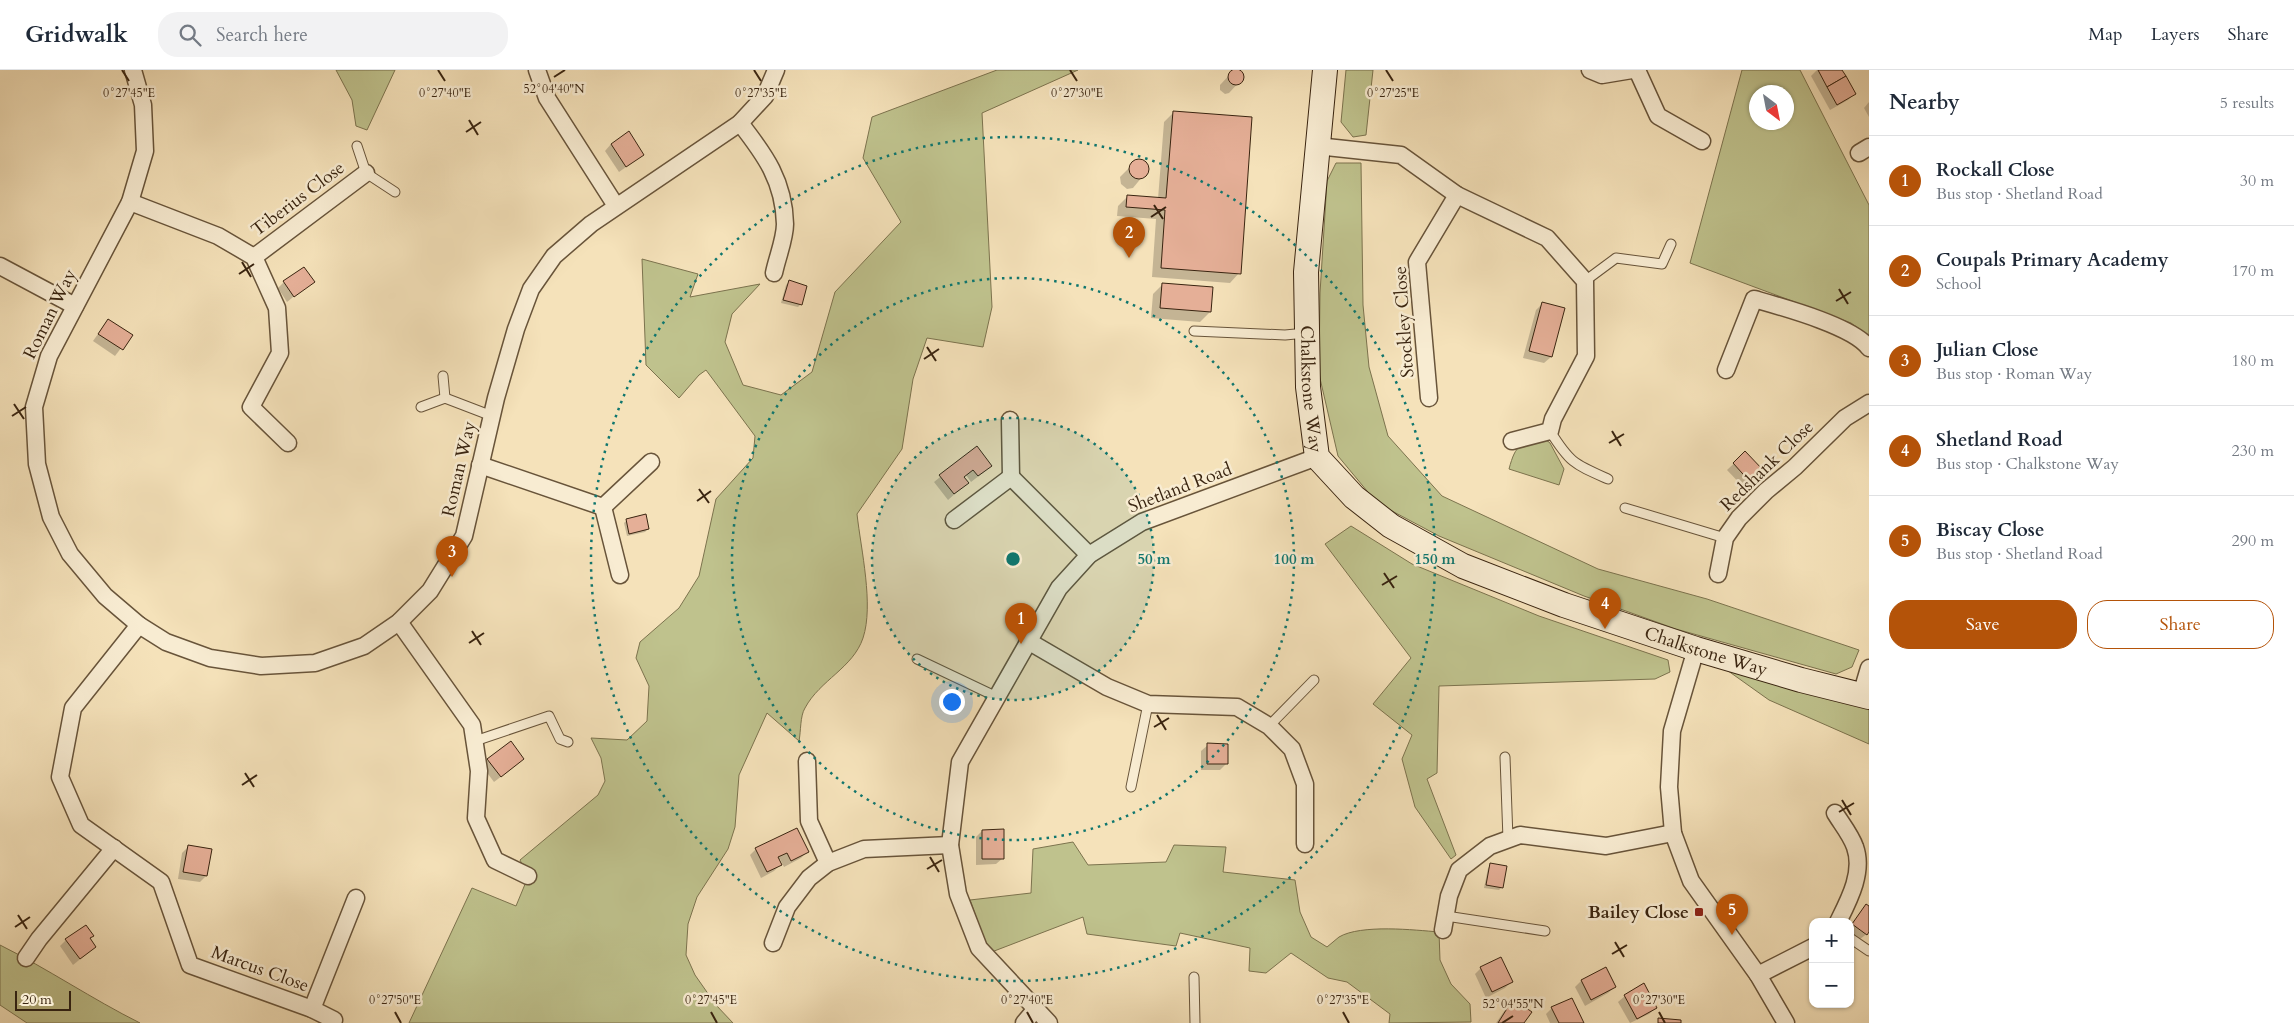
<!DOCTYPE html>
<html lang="en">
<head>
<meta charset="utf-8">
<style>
	:root { --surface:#fff; --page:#f2f2f3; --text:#1f2937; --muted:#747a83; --line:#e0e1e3; --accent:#b45309 }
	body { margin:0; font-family:Cardo,serif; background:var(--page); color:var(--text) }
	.controls { position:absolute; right:15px; bottom:15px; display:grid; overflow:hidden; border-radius:10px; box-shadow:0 1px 4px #0004 }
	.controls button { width:45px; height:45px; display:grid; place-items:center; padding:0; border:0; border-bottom:1px solid var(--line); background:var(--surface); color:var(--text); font:25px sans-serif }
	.compass { position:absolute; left:1749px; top:15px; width:45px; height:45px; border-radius:50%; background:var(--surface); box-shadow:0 1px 4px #0004; rotate:148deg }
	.scale { position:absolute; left:15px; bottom:12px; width:56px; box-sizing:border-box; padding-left:5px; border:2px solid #392410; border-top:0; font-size:14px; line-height:18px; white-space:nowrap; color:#392410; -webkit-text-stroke:4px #f8ecd2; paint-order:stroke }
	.you { position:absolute; left:951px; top:631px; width:18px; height:18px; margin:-12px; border:4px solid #fff; border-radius:50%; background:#1a73e8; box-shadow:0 0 0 8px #1a73e833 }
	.badge { display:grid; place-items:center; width:32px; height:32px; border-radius:50%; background:var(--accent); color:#fff; font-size:16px; font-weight:700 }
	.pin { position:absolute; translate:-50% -41px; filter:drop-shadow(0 1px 2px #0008) }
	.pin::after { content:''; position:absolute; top:26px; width:18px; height:15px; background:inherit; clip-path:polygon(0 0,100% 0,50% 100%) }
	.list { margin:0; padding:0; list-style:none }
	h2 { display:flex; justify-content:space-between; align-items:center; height:65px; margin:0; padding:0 20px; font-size:21px }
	h2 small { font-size:16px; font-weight:400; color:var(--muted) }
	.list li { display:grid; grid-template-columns:32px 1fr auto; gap:15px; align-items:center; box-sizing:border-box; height:90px; padding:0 20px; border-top:1px solid var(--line) }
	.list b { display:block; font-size:19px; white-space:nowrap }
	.list p { margin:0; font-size:16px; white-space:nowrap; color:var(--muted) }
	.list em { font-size:16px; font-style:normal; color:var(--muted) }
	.actions { display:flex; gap:10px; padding:15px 20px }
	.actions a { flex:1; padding:11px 0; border:1px solid var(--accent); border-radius:20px; text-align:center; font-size:18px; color:var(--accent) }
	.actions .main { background:var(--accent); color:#fff }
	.icon { flex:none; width:28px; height:28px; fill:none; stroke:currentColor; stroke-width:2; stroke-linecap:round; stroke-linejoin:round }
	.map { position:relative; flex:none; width:1869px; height:953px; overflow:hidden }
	header { display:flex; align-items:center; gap:30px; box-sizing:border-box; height:70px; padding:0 25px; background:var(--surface); border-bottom:1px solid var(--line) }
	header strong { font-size:24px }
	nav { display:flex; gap:28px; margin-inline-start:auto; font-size:18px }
	.search { width:350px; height:45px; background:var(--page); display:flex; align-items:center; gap:12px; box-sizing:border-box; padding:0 18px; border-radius:20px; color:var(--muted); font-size:19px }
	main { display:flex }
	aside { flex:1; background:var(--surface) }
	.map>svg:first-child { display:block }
	.green { fill:#bfc28d; stroke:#7c734e; fill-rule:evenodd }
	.shadow { fill:#0003 }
	.building { fill:#e5af97; stroke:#392410 }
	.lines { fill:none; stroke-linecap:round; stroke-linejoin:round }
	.lane-casing { stroke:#68543a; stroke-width:11 }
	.street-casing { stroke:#68543a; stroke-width:19 }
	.secondary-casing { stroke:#392410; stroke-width:26 }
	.lane { stroke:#f8ecd2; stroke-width:9 }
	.street { stroke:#f8ecd2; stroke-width:16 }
	.secondary { stroke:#f8ecd2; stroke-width:24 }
	.ticks { fill:none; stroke:#392410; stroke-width:2 }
	.ring { fill:none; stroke:#0f766e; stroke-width:2.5; stroke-dasharray:2.5 5 }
	.poi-dot { fill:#8f2418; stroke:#f8ecd2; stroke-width:2 }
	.labels { text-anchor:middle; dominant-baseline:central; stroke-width:5; stroke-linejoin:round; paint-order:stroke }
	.street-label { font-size:18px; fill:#392410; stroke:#f8ecd2 }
	.poi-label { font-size:18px; font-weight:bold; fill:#392410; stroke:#f8ecd2; text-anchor:end }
	.ticks-label { font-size:12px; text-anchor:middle; fill:#392410; stroke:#f8ecd2; stroke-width:5; stroke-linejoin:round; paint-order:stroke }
	.centre { fill:#0f766e; stroke:#f8ecd2; stroke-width:2.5 }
	.ring-label { font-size:15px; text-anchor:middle; font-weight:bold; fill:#0f766e; stroke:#f8ecd2; stroke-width:5; stroke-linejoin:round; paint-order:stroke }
</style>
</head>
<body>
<header>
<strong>Gridwalk</strong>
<div class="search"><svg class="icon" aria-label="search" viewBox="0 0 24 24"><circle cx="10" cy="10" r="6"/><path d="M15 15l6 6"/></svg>Search here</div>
<nav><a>Map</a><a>Layers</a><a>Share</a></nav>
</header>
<main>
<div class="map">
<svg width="1869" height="953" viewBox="0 0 1869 953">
	<rect width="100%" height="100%" fill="#f5e2ba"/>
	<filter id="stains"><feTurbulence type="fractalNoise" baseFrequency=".004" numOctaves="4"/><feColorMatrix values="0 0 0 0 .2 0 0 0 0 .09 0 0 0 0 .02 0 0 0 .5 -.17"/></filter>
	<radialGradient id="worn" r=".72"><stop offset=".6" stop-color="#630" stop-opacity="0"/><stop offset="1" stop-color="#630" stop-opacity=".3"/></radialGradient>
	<!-- green -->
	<g class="green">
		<polygon points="336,0 395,0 367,60 356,56 352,30"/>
		<path d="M997,0H1078L982,43L992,237L983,277L927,268L913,309L902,379L857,444C861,480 874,535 863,568C853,598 820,610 805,638C800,646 801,661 799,671L767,643L739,705L735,757L728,779L697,827L688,854L686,885L695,905L716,935L733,953H409L472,818L516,836L528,807L520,790L598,725L605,711L601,688L591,668L627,670L647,651L649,616L636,588L640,572L679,538L699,506L716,429L753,388L755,366L706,300L699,305L679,328L646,295L642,189L698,204L690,227L760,214L732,244L725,272L743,315L781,325L812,302L835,222L901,152L863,88L872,47Z"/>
		<polygon points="1346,0 1373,0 1366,65 1353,67 1341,52"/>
		<path d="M1742,0H1800L1869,135V266L1851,253L1690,193ZM1756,22H1786V52H1756Z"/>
		<polygon points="1336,93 1361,93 1363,235 1369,297 1388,366 1442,426 1598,499 1707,529 1859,580 1852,597 1836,604 1676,559 1584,526 1439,466 1377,433 1338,386 1319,304 1320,223 1327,111"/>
		<path d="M1545,369L1550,373L1564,399L1559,415L1509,399C1516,373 1520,374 1545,369Z"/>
		<polygon points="1351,456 1412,494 1539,546 1668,590 1670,602 1655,609 1439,616 1437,703 1427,709 1456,785 1451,789 1415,737 1402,689 1412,665 1373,634 1411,588 1325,474"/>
		<polygon points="1717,593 1869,631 1869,674 1769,630"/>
		<path d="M1073,772L1088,795L1166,792L1174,775L1226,777L1223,802L1295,810L1300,842L1311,867L1327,877C1331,874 1335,870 1339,867C1361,854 1415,860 1439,862L1440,890L1451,914L1470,934L1471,952L1389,953L1390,944L1347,912L1328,908L1291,883L1266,903L1249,901L1250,878L1180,863L1176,876L1087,864L1083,847L989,883L970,830L1031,823L1033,779Z"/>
		<path d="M0,875C48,899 92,929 140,953H27L0,935Z"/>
	</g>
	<!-- shadow -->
	<g class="shadow">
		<polygon points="1237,0 1242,3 1242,9 1229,23 1225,24 1220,20 1220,15 1233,1"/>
		<polygon points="1817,0 1841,0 1854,24 1848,30 1830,40 1811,6"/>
		<polygon points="1869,32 1869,47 1864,38"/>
		<polygon points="1174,42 1239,203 1230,213 1152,207 1156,149 1117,146 1118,136 1128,126 1158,129 1164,52"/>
		<polygon points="611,74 643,85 619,102 605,81"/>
		<polygon points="1136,91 1142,91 1146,95 1147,101 1133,118 1127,119 1121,114 1120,107"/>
		<polygon points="313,211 287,232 278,218 284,212"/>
		<polygon points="789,212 801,234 798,237 781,233 786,215"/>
		<polygon points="1163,214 1210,242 1200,252 1151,248 1153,224"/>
		<polygon points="1543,233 1564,239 1551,287 1544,293 1523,288 1536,240"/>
		<polygon points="108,250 131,265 115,286 93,271"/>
		<polygon points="976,378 984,402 971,412 966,405 963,408 967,413 948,430 934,412"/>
		<polygon points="1745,383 1762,401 1744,418 1727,400"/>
		<polygon points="627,450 648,459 645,462 627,466 624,453"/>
		<polygon points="1208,675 1226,694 1220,700 1201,700 1201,681"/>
		<polygon points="488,690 516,695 494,712 482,696"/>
		<polygon points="982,761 1003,788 996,794 976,795 976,767"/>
		<polygon points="189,776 206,806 200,812 178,809 182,783"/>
		<polygon points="756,779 807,782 801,788 784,797 780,789 778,790 780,795 774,801 761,808 750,785"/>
		<polygon points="1491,795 1501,818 1499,820 1484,818 1488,798"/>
		<polygon points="1866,836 1869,838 1869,862 1859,870 1850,864 1850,856"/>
		<polygon points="89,869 95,877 73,895 60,876 66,870"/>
		<polygon points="1481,898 1511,912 1505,918 1486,928 1475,904"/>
		<polygon points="1581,911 1615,917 1608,923 1585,936 1575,917"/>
		<polygon points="1625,926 1656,938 1649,944 1630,953 1618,932"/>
		<polygon points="1513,931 1523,953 1496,953 1507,937"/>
		<polygon points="1552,938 1582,953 1550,953 1546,944"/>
	</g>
	<!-- building -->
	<g class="building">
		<circle cx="1236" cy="7" r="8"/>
		<polygon points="1818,0 1842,0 1846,6 1827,17"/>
		<polygon points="1846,6 1856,24 1837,35 1827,17"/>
		<polygon points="1173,41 1252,47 1241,204 1161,198 1165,140 1126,137 1127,125 1166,128"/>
		<polygon points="629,61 644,85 626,97 611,74"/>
		<circle cx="1139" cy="99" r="10"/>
		<polygon points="304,197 315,212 294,227 283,211"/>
		<polygon points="789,210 807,216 802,235 783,230"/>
		<polygon points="1162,213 1213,217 1211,242 1160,238"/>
		<polygon points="1542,232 1565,238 1552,287 1529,281"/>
		<polygon points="108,249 133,265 123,280 98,264"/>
		<polygon points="977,376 992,396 978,406 973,400 964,407 969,413 954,424 939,405"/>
		<polygon points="1745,381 1764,401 1751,413 1733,393"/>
		<polygon points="646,444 649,459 629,464 626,449"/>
		<polygon points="511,671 524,689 501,707 487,689"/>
		<polygon points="1207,673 1228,674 1228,694 1207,694"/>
		<polygon points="797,758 809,782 791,791 787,783 778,787 782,795 767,802 755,778"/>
		<polygon points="1004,759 1004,789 982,789 982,760"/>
		<polygon points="188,775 212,779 207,806 183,802"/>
		<polygon points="1490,793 1507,796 1503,818 1486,815"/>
		<polygon points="1866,834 1869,836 1869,862 1867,865 1852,854"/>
		<polygon points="86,855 94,866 90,868 96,877 80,889 65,869"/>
		<polygon points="1501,887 1513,912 1492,922 1480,897"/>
		<polygon points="1606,897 1616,917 1591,930 1581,910"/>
		<polygon points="1644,913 1657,938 1637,949 1624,925"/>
		<polygon points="1572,928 1584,953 1559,953 1551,937"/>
		<polygon points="1513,929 1532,942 1524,953 1498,953"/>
		<polygon points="1658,948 1681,950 1681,953 1658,953"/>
	</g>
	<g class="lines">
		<!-- lane casing -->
		<g class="lane-casing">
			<g id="lane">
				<polyline points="357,76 366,103 395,122"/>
				<polyline points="1585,211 1616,188 1662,194 1671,174"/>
				<polyline points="1194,261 1285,265 1306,263"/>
				<polyline points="445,328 492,346"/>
				<polyline points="421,337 445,328 443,306"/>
				<path d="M1550,361C1570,393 1574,394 1608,409"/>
				<polyline points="1625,438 1725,468"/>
				<polyline points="917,589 997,627"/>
				<polyline points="1269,656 1314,610"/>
				<polyline points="475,671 549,646 560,669 568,672"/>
				<polyline points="1505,687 1508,769"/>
				<polyline points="1131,717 1148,634"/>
				<polyline points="1446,846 1545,861"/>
				<polyline points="1850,868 1869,881"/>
				<polyline points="1194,907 1195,953"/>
			</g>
		</g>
		<!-- street casing -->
		<g class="street-casing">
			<g id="street">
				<polyline points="133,0 143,35 145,81 130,132 49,286 34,337 37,394 51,447 70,484 105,526 139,555 166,572 210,588 261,596 315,593 364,576 399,552 430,521 464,466 496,328 516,259 531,219 554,186 591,154 740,53 765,26 776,0"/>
				<polyline points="537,0 547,28 616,136"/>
				<polyline points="1590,0 1602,5 1632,0"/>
				<polyline points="1637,0 1658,46 1702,71"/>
				<path d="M740,53C765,85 784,111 785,154C785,169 777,188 774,203"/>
				<polyline points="1317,76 1401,85 1457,125 1547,168 1585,211 1586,286 1553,349 1550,361 1512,371"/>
				<polyline points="1859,83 1869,77"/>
				<polyline points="130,132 218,166 254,187 277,238 280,283 251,337 288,373"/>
				<polyline points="254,187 366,103"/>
				<polyline points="0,196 75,236"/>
				<path d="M1726,300L1754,229C1782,237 1853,256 1869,278"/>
				<polyline points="1429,328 1417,192 1457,125"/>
				<polyline points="1010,350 1011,407"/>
				<polyline points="480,395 603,437 651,392"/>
				<polyline points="1011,407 1089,485"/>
				<polyline points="603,437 620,505"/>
				<polyline points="954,450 1011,407"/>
				<polyline points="1718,504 1725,468 1739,448 1766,421 1795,397 1845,348 1869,333"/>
				<polyline points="399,552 472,655 479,701 476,748 495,790 528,806"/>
				<polyline points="139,555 73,638 60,707 81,755 161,812 190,895 312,939 334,950"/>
				<polyline points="1028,571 1107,617 1148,634 1237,637 1269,656 1292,679 1305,714 1305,774"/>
				<polyline points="1696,579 1672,661 1669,717 1673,763 1691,811 1758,905 1786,953"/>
				<polyline points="1861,625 1869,598"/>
				<polyline points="807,691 809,751 828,793"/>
				<path d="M1835,743C1841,753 1851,765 1855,777C1864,802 1849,830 1838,852"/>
				<polyline points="1443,860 1449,826 1459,800 1490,776 1520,765 1606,776 1673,763"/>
				<polyline points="773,873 787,837 809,808 828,793 864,779 950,775"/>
				<polyline points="26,888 39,869 114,778"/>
				<polyline points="1758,905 1813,877"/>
				<polyline points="312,939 356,828"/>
				<polyline points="1024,953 1035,940"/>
				<polyline points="1049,953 979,878 958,824 950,775 960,692 1059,518 1089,485 1142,452 1317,387"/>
			</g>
		</g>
		<!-- secondary casing -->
		<g class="secondary-casing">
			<g id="secondary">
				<path id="s1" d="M1325,0L1306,202L1308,317L1317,387L1354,427L1391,456L1463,496L1564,535L1696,579L1801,610L1869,627"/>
			</g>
		</g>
		<!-- lane -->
		<use href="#lane" class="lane"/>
		<!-- street -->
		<use href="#street" class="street"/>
		<!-- secondary -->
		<use href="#secondary" class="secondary"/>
	</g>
	<!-- ticks -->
	<path class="ticks" d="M122,0L129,11M438,0L445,11M754,0L761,11M1070,0L1077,11M1386,0L1393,11M554,7L565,0M469,50L478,65M466,62L481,52M1154,135L1163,149M1151,147L1166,137M242,192L251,207M239,204L254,194M1839,219L1848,234M1836,231L1851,222M927,277L936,291M924,289L939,279M14,334L24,349M12,346L26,337M1612,361L1621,376M1609,373L1624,364M699,419L709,433M697,431L711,421M1384,503L1394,518M1382,515L1397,506M472,561L481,575M469,573L484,563M1157,645L1166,660M1154,657L1169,648M245,703L254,717M242,715L257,705M1842,730L1851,745M1839,742L1854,733M930,787L939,802M927,799L942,790M18,845L27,859M15,857L30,847M1615,872L1624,887M1612,884L1627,875M395,942L401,953M711,942L717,953M1027,942L1033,953M1343,942L1349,953M1659,942L1665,953M1502,953L1513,946"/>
	<!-- distance rings -->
	<circle cx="1013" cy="489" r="141" fill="#0f766e" fill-opacity=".12"/>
	<g class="ring">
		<circle cx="1013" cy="489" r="141"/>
		<circle cx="1013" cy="489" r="281"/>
		<circle cx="1013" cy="489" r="422"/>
	</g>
	<!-- markers -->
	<rect class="poi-dot" x="1694" y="837" width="10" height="10" rx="2.5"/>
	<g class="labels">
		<!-- street labels -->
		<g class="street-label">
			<text transform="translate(298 129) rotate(-37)">Tiberius Close</text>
			<text transform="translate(50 244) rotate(-64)">Roman Way</text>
			<text transform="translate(1404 252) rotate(-94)">Stockley Close</text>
			<text stroke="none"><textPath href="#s1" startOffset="320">Chalkstone Way</textPath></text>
			<text transform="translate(1767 396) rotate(-44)">Redshank Close</text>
			<text transform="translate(459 399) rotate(-77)">Roman Way</text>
			<text transform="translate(1180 418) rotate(-21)">Shetland Road</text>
			<text stroke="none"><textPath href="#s1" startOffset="830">Chalkstone Way</textPath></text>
			<text transform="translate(260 899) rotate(20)">Marcus Close</text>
		</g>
		<!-- poi labels -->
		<g class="poi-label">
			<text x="1689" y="842">Bailey Close</text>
		</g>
	</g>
	<g class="ticks-label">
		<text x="554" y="23">52°04'40"N</text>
		<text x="129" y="27">0°27'45"E</text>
		<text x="761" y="27">0°27'35"E</text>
		<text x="445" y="27">0°27'40"E</text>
		<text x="1077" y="27">0°27'30"E</text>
		<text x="1393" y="27">0°27'25"E</text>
		<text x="395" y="934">0°27'50"E</text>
		<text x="711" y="934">0°27'45"E</text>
		<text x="1027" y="934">0°27'40"E</text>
		<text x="1343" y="934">0°27'35"E</text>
		<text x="1659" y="934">0°27'30"E</text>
		<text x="1513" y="938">52°04'55"N</text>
	</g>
	<circle cx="1013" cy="489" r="8" class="centre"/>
	<g class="ring-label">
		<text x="1154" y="494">50 m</text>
		<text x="1294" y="494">100 m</text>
		<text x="1435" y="494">150 m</text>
	</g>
	<rect width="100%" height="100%" filter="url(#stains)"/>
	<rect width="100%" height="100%" fill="url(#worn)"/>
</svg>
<div class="controls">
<button>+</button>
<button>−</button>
</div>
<svg class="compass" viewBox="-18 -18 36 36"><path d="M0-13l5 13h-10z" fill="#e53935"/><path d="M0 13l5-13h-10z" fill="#747a83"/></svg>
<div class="scale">20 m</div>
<div class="you"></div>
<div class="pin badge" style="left:1021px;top:574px">1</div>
<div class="pin badge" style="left:1129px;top:188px">2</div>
<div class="pin badge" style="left:452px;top:507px">3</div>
<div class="pin badge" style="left:1605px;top:559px">4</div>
<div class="pin badge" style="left:1732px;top:865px">5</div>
</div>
<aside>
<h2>Nearby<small>5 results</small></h2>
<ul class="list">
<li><span class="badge">1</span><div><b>Rockall Close</b><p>Bus stop · Shetland Road</p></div><em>30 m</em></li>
<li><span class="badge">2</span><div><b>Coupals Primary Academy</b><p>School</p></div><em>170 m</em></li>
<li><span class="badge">3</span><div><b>Julian Close</b><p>Bus stop · Roman Way</p></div><em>180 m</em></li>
<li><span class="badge">4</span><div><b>Shetland Road</b><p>Bus stop · Chalkstone Way</p></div><em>230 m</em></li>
<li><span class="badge">5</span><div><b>Biscay Close</b><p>Bus stop · Shetland Road</p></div><em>290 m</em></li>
</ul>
<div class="actions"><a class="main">Save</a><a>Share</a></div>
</aside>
</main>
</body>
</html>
